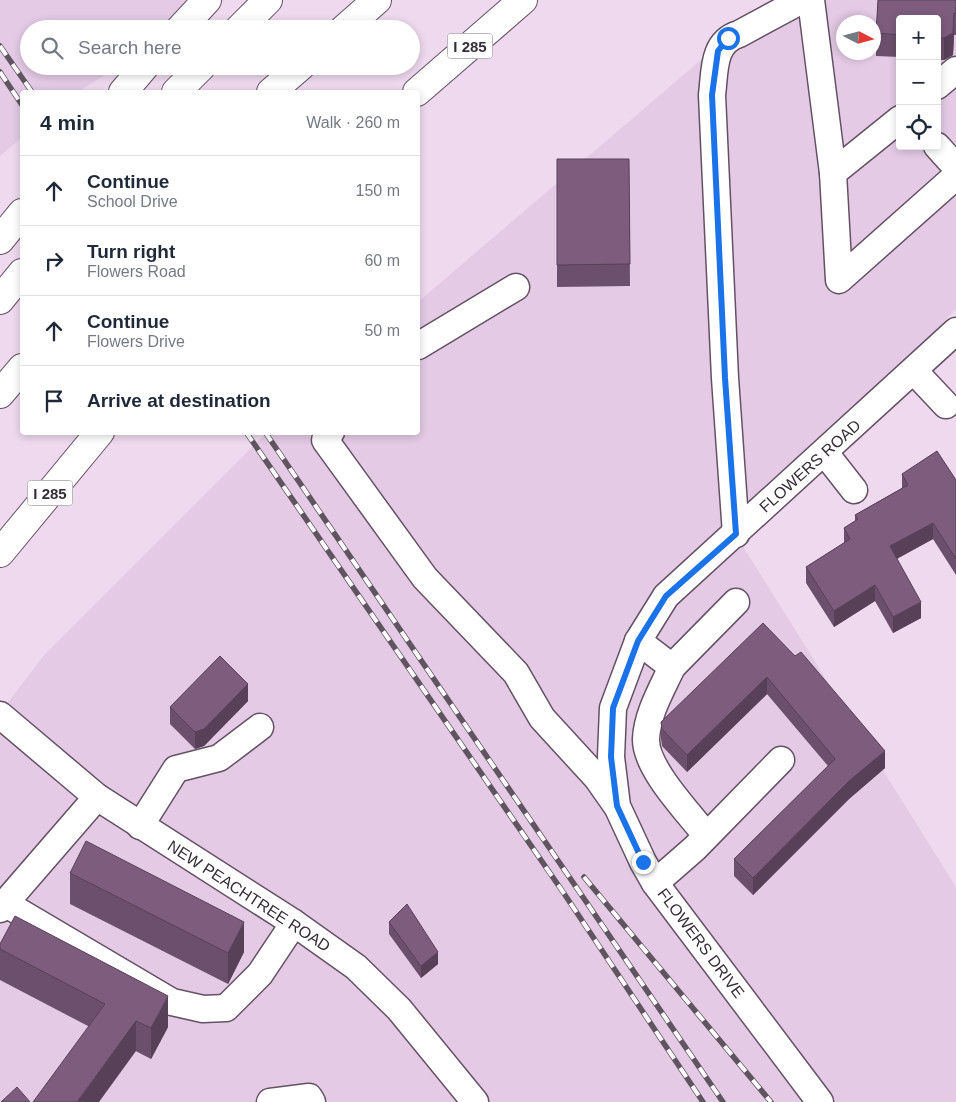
<!DOCTYPE html>
<html lang="en">
<head>
<meta charset="utf-8">
<style>
	:root { --surface:#fff; --page:#f2f2f3; --text:#1f2937; --muted:#747a83; --line:#e0e1e3 }
	body { margin:0; font-family:Helvetica,sans-serif; background:var(--page); color:var(--text) }
	.controls { position:absolute; right:15px; top:15px; display:grid; overflow:hidden; border-radius:5px; box-shadow:0 2px 8px #0003 }
	.controls button { width:45px; height:45px; display:grid; place-items:center; padding:0; border:0; border-bottom:1px solid var(--line); background:var(--surface); color:var(--text); font:25px sans-serif }
	.compass { position:absolute; left:836px; top:15px; width:45px; height:45px; border-radius:50%; background:var(--surface); box-shadow:0 2px 8px #0003; rotate:96deg }
	.stop { position:absolute; width:15px; height:15px; margin:-11px; border:4px solid #1a73e8; border-radius:50%; background:#fff }
	.stop.end { background:#1a73e8; border-color:#fff; box-shadow:0 1px 5px #0008 }
	.list { margin:0; padding:0; list-style:none }
	h2 { display:flex; justify-content:space-between; align-items:center; height:65px; margin:0; padding:0 20px; font-size:21px }
	h2 small { font-size:16px; font-weight:400; color:var(--muted) }
	.list li { display:grid; grid-template-columns:32px 1fr auto; gap:15px; align-items:center; box-sizing:border-box; height:70px; padding:0 20px; border-top:1px solid var(--line) }
	.list b { display:block; font-size:19px; white-space:nowrap }
	.list p { margin:0; font-size:16px; white-space:nowrap; color:var(--muted) }
	.list em { font-size:16px; font-style:normal; color:var(--muted) }
	.icon { flex:none; width:28px; height:28px; fill:none; stroke:currentColor; stroke-width:2; stroke-linecap:round; stroke-linejoin:round }
	.map { position:relative; flex:none; width:956px; height:1102px; overflow:hidden }
	.search { position:absolute; background:var(--surface); box-shadow:0 2px 8px #0003; left:20px; top:20px; width:400px; height:55px; display:flex; align-items:center; gap:12px; box-sizing:border-box; padding:0 18px; border-radius:28px; color:var(--muted); font-size:19px }
	.panel { position:absolute; background:var(--surface); box-shadow:0 2px 8px #0003; left:20px; top:90px; width:400px; height:345px; border-radius:5px }
	.map>svg:first-child { display:block }
	.built { fill:#e4cae5; fill-rule:evenodd }
	.lines { fill:none; stroke-linecap:round; stroke-linejoin:round }
	.minor-casing { stroke:#645264; stroke-width:29 }
	.major-casing { stroke:#645264; stroke-width:30 }
	.highway-casing { stroke:#645264; stroke-width:30 }
	.minor { stroke:#fff; stroke-width:26 }
	.major { stroke:#fff; stroke-width:28 }
	.highway { stroke:#fff; stroke-width:28 }
	.rail-casing { stroke:#5f5460; stroke-width:5.5 }
	.rail { stroke:#fff; stroke-width:4; stroke-dasharray:11; stroke-linecap:butt }
	.wall { fill:#6c4f6c }
	.shaded-wall { fill:#584058 }
	.building { fill:#7d5c7e; stroke:#584058 }
	.route { stroke:#1a73e8; stroke-width:6 }
	.labels { text-anchor:middle; dominant-baseline:central; stroke-width:5; stroke-linejoin:round; paint-order:stroke }
	.shield { fill:#fff; stroke:#726d73; stroke-width:1 }
	.shield-label { font-size:15px; font-weight:bold; fill:#362e37 }
	.street-label { font-size:16px; fill:#362e37; stroke:#fff }
</style>
</head>
<body>
<div class="map">
<svg width="956" height="1102" viewBox="0 0 956 1102">
	<rect width="100%" height="100%" fill="#eed9ee"/>
	<!-- built -->
	<g class="built">
		<polygon points="0,0 225,0 179,29 29,29 29,66 119,66 78,92 22,92 22,137 0,156"/>
		<path d="M771,0H956V309L737,537L956,887V1102H0V713L45,654L266,433L418,432V302ZM900,19H937V146H900ZM844,22H874V52H844Z"/>
	</g>
	<g class="lines">
		<!-- minor casing -->
		<g class="minor-casing">
			<g id="minor">
				<polyline points="811,0 833,173 839,280 956,176"/>
				<polyline points="937,86 956,70"/>
				<polyline points="937,146 956,167"/>
				<polyline points="833,173 900,119"/>
				<polyline points="418,346 516,287"/>
				<polyline points="914,371 946,405"/>
				<polyline points="331,432 325,440 425,578 516,673 542,718 597,778 616,805"/>
				<polyline points="825,453 854,490"/>
				<path d="M736,534L725,378L712,95C715,72 712,42 739,34L802,0"/>
				<polyline points="638,641 672,667 736,602"/>
				<path d="M672,667C662,689 647,714 646,739C645,768 689,813 706,835"/>
				<polyline points="0,715 97,797 294,923 356,967 399,1009 475,1102"/>
				<polyline points="140,826 176,769 219,758 260,727"/>
				<polyline points="655,883 695,848 781,760"/>
				<polyline points="6,904 172,1002 203,1009 226,1008 260,974 294,923"/>
				<polyline points="0,909 97,797"/>
				<polyline points="270,1102 309,1097 312,1102"/>
				<polyline points="820,1102 655,883 643,862 617,806 611,757 613,708 638,641 666,596 956,331"/>
			</g>
		</g>
		<!-- major casing -->
		<g class="major-casing">
			<g id="major">
				<polyline points="180,29 207,0"/>
				<polyline points="239,29 268,0"/>
				<polyline points="123,92 145,66"/>
				<polyline points="176,92 202,66"/>
				<polyline points="0,240 22,213"/>
				<polyline points="0,300 22,273"/>
			</g>
		</g>
		<!-- highway casing -->
		<g class="highway-casing">
			<g id="highway">
				<polyline points="344,29 377,0"/>
				<polyline points="271,92 301,66"/>
				<polyline points="417,92 523,0"/>
				<polyline points="0,394 22,368"/>
				<polyline points="0,553 100,432"/>
			</g>
		</g>
		<!-- minor -->
		<use href="#minor" class="minor"/>
		<!-- major -->
		<use href="#major" class="major"/>
		<!-- highway -->
		<use href="#highway" class="highway"/>
		<!-- rail casing -->
		<g class="rail-casing">
			<g id="rail">
				<polyline points="0,46 32,92"/>
				<polyline points="0,72 22,105"/>
				<polyline points="246,432 563,892 703,1102"/>
				<polyline points="265,432 723,1102"/>
				<polyline points="584,877 771,1102"/>
			</g>
		</g>
		<!-- rail -->
		<use href="#rail" class="rail"/>
	</g>
	<!-- wall -->
	<g class="wall">
		<polygon points="878,0 956,0 956,35 954,35 953,55 944,60 937,60 937,19 900,19 900,57 876,56 876,33"/>
		<polygon points="557,159 629,159 630,286 557,287"/>
		<polygon points="902,474 956,480 956,575 933,539 897,559 921,618 893,633 875,601 834,627 806,583 806,567 844,543 844,528 855,521 855,515 902,488"/>
		<polygon points="795,656 885,768 849,799 753,895 734,876 734,859 828,766 767,694 687,772 662,746 661,739 661,722"/>
		<polygon points="248,701 204,746 195,749 170,724 170,707"/>
		<polygon points="70,873 244,952 228,984 70,904"/>
		<polygon points="389,922 438,964 421,978 389,934"/>
		<polygon points="0,944 168,1027 151,1059 0,980"/>
	</g>
	<!-- shaded-wall -->
	<g class="shaded-wall">
		<polygon points="954,13 954,35 953,55 944,60 944,38"/>
		<polygon points="933,523 933,539 890,562 890,546"/>
		<polygon points="875,585 875,601 834,627 834,611"/>
		<polygon points="921,602 921,618 893,633 893,617"/>
		<polygon points="767,677 767,694 687,772 687,755"/>
		<polygon points="248,684 248,701 204,746 195,749 195,732"/>
		<polygon points="885,751 885,768 849,799 753,895 753,878 849,781"/>
		<polygon points="244,922 244,952 228,984 228,953"/>
		<polygon points="438,952 438,964 421,978 421,966"/>
		<polygon points="168,996 168,1027 151,1059 151,1028"/>
		<polygon points="136,1021 136,1051 99,1102 77,1102"/>
	</g>
	<!-- building -->
	<g class="building">
		<polygon points="878,0 956,0 956,13 954,13 953,33 944,38 937,38 937,19 900,19 900,35 876,33"/>
		<polygon points="557,159 629,159 630,264 557,265"/>
		<polygon points="937,451 956,480 956,559 933,523 890,546 921,602 893,617 875,585 834,611 806,567 850,539 844,528 858,519 855,515 908,485 902,474"/>
		<polygon points="763,623 795,656 801,652 885,751 849,781 753,878 734,859 835,759 767,677 687,755 662,729 661,722"/>
		<polygon points="220,656 248,684 204,729 195,732 170,707"/>
		<polygon points="86,841 244,922 228,953 70,873"/>
		<polygon points="407,904 438,952 421,966 389,922"/>
		<polygon points="15,916 168,996 151,1028 136,1021 77,1102 33,1102 105,1004 0,949 0,944"/>
		<polygon points="17,1087 30,1102 1,1102"/>
	</g>
	<g class="lines">
		<!-- route -->
		<polyline class="route" points="643,862 617,806 611,757 613,708 638,641 666,596 736,534 725,378 712,95 718,51 728,38"/>
	</g>
	<g class="labels">
		<!-- shield labels -->
		<g class="shield">
			<rect x="447.5" y="33.5" width="45" height="25" rx="4"/>
			<rect x="27.5" y="480.5" width="45" height="25" rx="4"/>
		</g>
		<g class="shield-label">
			<text x="470" y="46">I 285</text>
			<text x="50" y="493">I 285</text>
		</g>
		<!-- street labels -->
		<g class="street-label">
			<text transform="translate(810 466) rotate(-42)">FLOWERS ROAD</text>
			<text transform="translate(249 896) rotate(33)">NEW PEACHTREE ROAD</text>
			<text transform="translate(701 943) rotate(53)">FLOWERS DRIVE</text>
		</g>
	</g>
</svg>
<div class="controls">
<button>+</button>
<button>−</button>
<button><svg class="icon" aria-label="locate" viewBox="0 0 24 24"><circle cx="12" cy="12" r="6"/><path d="M12 2v4M12 18v4M2 12h4M18 12h4"/></svg></button>
</div>
<svg class="compass" viewBox="-18 -18 36 36"><path d="M0-13l5 13h-10z" fill="#e53935"/><path d="M0 13l5-13h-10z" fill="#747a83"/></svg>
<div class="stop" style="left:728px;top:38px"></div>
<div class="stop end" style="left:643px;top:862px"></div>
<div class="search"><svg class="icon" aria-label="search" viewBox="0 0 24 24"><circle cx="10" cy="10" r="6"/><path d="M15 15l6 6"/></svg>Search here</div>
<section class="panel">
<h2>4 min<small>Walk · 260 m</small></h2>
<ul class="list">
<li><svg class="icon" aria-label="ahead" viewBox="0 0 24 24"><path d="M12 20V5M6 11l6-6 6 6"/></svg><div><b>Continue</b><p>School Drive</p></div><em>150 m</em></li>
<li><svg class="icon" aria-label="right" viewBox="0 0 24 24"><path d="M7 20v-9h11M14 6l5 5-5 5"/></svg><div><b>Turn right</b><p>Flowers Road</p></div><em>60 m</em></li>
<li><svg class="icon" aria-label="ahead" viewBox="0 0 24 24"><path d="M12 20V5M6 11l6-6 6 6"/></svg><div><b>Continue</b><p>Flowers Drive</p></div><em>50 m</em></li>
<li><svg class="icon" aria-label="arrive" viewBox="0 0 24 24"><path d="M6 21V4h12l-3 4 3 4H6"/></svg><div><b>Arrive at destination</b></div></li>
</ul>
</section>
</div>
</body>
</html>
